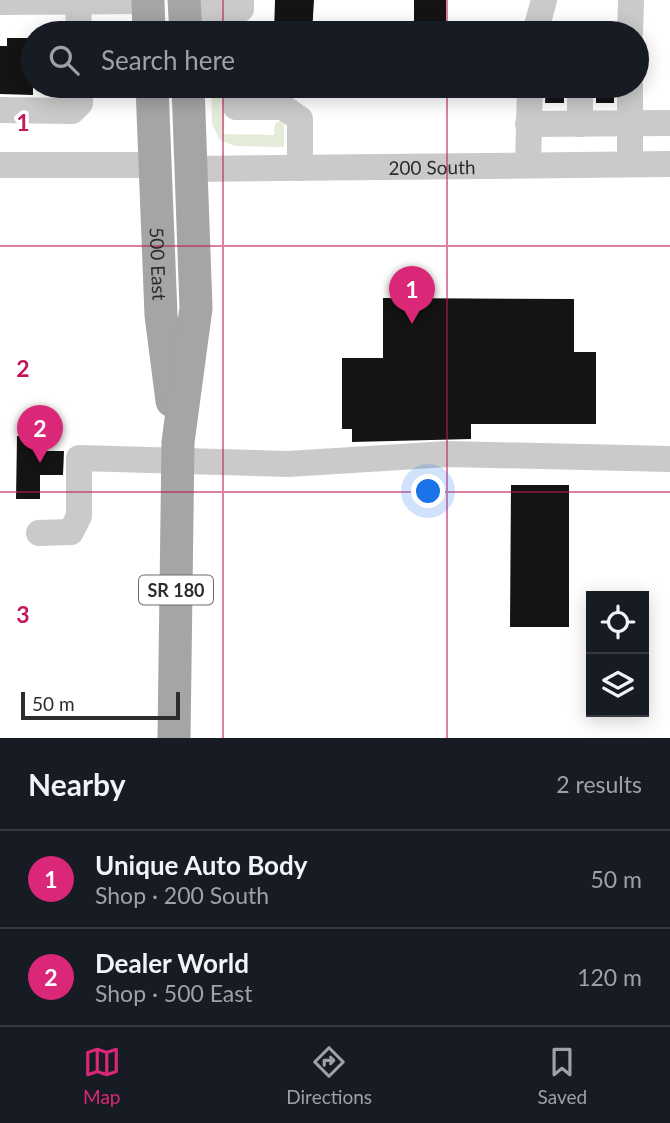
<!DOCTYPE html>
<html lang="en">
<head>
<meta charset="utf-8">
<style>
	:root { --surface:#171b24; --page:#20242c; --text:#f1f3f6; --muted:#9ea1a6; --line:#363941; --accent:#db2777 }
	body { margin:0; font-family:Lato,sans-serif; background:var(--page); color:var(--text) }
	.controls { position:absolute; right:21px; bottom:21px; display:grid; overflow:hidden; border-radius:0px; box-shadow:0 4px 18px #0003 }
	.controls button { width:63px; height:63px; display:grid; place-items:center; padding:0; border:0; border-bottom:2px solid var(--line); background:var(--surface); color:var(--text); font:35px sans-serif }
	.scale { position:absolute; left:21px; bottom:18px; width:159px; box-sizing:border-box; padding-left:7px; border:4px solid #2d2d2d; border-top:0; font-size:19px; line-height:24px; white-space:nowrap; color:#2d2d2d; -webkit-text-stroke:5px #fff; paint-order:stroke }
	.you { position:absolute; left:429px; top:492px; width:24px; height:24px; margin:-18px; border:5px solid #fff; border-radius:50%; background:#1a73e8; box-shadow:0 0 0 10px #1a73e833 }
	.badge { display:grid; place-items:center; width:46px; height:46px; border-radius:50%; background:var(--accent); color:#fff; font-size:23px; font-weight:700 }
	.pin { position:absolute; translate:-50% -58px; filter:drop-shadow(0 2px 4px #0008) }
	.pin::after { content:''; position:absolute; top:37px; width:24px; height:21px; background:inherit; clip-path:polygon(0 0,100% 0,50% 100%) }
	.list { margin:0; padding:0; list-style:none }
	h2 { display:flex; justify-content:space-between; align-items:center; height:91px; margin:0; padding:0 28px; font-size:30px }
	h2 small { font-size:23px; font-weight:400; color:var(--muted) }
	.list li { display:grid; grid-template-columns:46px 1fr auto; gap:21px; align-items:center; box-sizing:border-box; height:98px; padding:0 28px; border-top:2px solid var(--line) }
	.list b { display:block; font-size:26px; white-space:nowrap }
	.list p { margin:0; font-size:23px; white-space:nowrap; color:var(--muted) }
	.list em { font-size:23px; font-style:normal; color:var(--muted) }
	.icon { flex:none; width:38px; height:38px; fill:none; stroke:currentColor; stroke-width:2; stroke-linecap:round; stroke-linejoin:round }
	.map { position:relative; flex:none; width:670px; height:738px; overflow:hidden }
	.search { position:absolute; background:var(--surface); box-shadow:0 4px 18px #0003; left:21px; right:21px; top:21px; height:77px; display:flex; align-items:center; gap:18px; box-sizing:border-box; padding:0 24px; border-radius:38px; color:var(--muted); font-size:26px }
	.sheet { height:287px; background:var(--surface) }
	nav { display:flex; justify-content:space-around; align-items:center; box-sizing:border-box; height:98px; border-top:2px solid var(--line); background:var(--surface); font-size:19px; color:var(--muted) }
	nav a { display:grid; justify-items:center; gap:4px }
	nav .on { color:var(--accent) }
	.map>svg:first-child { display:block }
	.green { fill:#e4ecd9 }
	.building { fill:#141414 }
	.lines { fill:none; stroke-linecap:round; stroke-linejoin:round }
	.minor { stroke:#cacaca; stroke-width:26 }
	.major { stroke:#a5a5a5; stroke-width:33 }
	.grid { fill:none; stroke:#c2185b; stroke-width:2; stroke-opacity:0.55 }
	.labels { text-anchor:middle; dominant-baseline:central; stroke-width:7; stroke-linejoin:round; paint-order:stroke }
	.shield { fill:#fff; stroke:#6c6c6c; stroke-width:2 }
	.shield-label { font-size:18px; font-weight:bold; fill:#2d2d2d }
	.street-label { font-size:19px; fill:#2d2d2d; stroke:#fff }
	.grid-label { font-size:23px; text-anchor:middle; font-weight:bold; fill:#c2185b; stroke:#fff; stroke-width:7; stroke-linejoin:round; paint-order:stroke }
</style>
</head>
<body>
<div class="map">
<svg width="670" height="738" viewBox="0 0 670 738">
	<rect width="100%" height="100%" fill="#fff"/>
	<!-- green -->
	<polygon class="green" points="211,86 225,86 224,134 274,135 275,124 280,120 284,124 284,147 235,146 220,140 212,124"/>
	<!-- building -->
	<g class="building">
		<polygon points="275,0 314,0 312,33 274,33"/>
		<rect x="414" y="0" width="32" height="33"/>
		<polygon points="7,38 33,38 33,95 0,94 0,46 7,46"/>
		<polygon points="546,86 564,86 564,103 545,103"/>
		<rect x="596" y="86" width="18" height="17"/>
		<polygon points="383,298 574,299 574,352 596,352 596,424 471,424 471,439 352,442 352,429 342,429 342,358 383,358"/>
		<polygon points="17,436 48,436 47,451 64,451 63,475 40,475 40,499 16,499"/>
		<polygon points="511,485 569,485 569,627 510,627"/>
	</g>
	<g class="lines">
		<!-- minor -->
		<g class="minor">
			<polyline points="0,2 148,1"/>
			<polyline points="78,2 79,33"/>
			<polyline points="184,11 241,9 241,0"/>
			<polyline points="535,33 544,0"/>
			<polyline points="630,33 631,0"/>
			<polyline points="237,86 236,107 283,107 300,119 300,168"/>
			<polyline points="580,86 580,124"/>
			<polyline points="0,110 72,111 80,103 80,86"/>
			<polyline points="528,124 670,123"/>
			<polyline points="630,164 630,86"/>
			<polyline points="0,165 156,165"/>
			<polyline points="528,165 530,86"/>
			<path id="s1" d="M192,169L670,164"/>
			<polyline points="39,533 71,532 79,516 79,458 288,464 448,454 670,459"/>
		</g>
		<!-- major -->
		<g class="major">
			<polyline points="148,0 149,33"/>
			<polyline points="184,0 186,33"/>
			<path id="s2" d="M152,86L161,315L172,401"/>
			<polyline points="174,738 178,442 196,308 188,86"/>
		</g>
	</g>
	<!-- grid -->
	<path class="grid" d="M223,0V33M447,0V33M223,86V738M447,86V738M0,246H670M0,492H670"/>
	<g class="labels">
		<!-- shield labels -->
		<rect class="shield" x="139" y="575.5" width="74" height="29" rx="5"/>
		<g class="shield-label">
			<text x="176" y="590">SR 180</text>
		</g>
		<!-- street labels -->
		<g class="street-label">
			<text stroke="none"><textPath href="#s1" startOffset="240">200 South</textPath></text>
			<text stroke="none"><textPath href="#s2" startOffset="178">500 East</textPath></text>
		</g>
	</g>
	<g class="grid-label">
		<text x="23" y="131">1</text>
		<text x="23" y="377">2</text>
		<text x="23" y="623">3</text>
	</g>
</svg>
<div class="controls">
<button><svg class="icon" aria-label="locate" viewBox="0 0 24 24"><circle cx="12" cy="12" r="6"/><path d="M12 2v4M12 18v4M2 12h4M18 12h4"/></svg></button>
<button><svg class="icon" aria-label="layers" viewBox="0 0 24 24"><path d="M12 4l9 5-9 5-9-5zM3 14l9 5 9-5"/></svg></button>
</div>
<div class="scale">50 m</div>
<div class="you"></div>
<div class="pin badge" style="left:412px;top:324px">1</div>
<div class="pin badge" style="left:40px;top:463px">2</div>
<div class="search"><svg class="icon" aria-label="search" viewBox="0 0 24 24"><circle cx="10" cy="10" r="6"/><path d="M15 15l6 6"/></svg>Search here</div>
</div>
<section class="sheet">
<h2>Nearby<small>2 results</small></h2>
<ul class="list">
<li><span class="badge">1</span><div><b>Unique Auto Body</b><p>Shop · 200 South</p></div><em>50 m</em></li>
<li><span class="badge">2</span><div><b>Dealer World</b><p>Shop · 500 East</p></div><em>120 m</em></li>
</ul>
</section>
<nav>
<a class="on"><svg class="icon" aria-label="map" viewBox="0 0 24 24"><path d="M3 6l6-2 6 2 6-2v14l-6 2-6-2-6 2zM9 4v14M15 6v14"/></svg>Map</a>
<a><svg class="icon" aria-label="directions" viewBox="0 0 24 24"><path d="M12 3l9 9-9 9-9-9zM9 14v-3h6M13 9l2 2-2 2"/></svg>Directions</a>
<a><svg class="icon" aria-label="saved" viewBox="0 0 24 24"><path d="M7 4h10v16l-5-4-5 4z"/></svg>Saved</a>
</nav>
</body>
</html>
